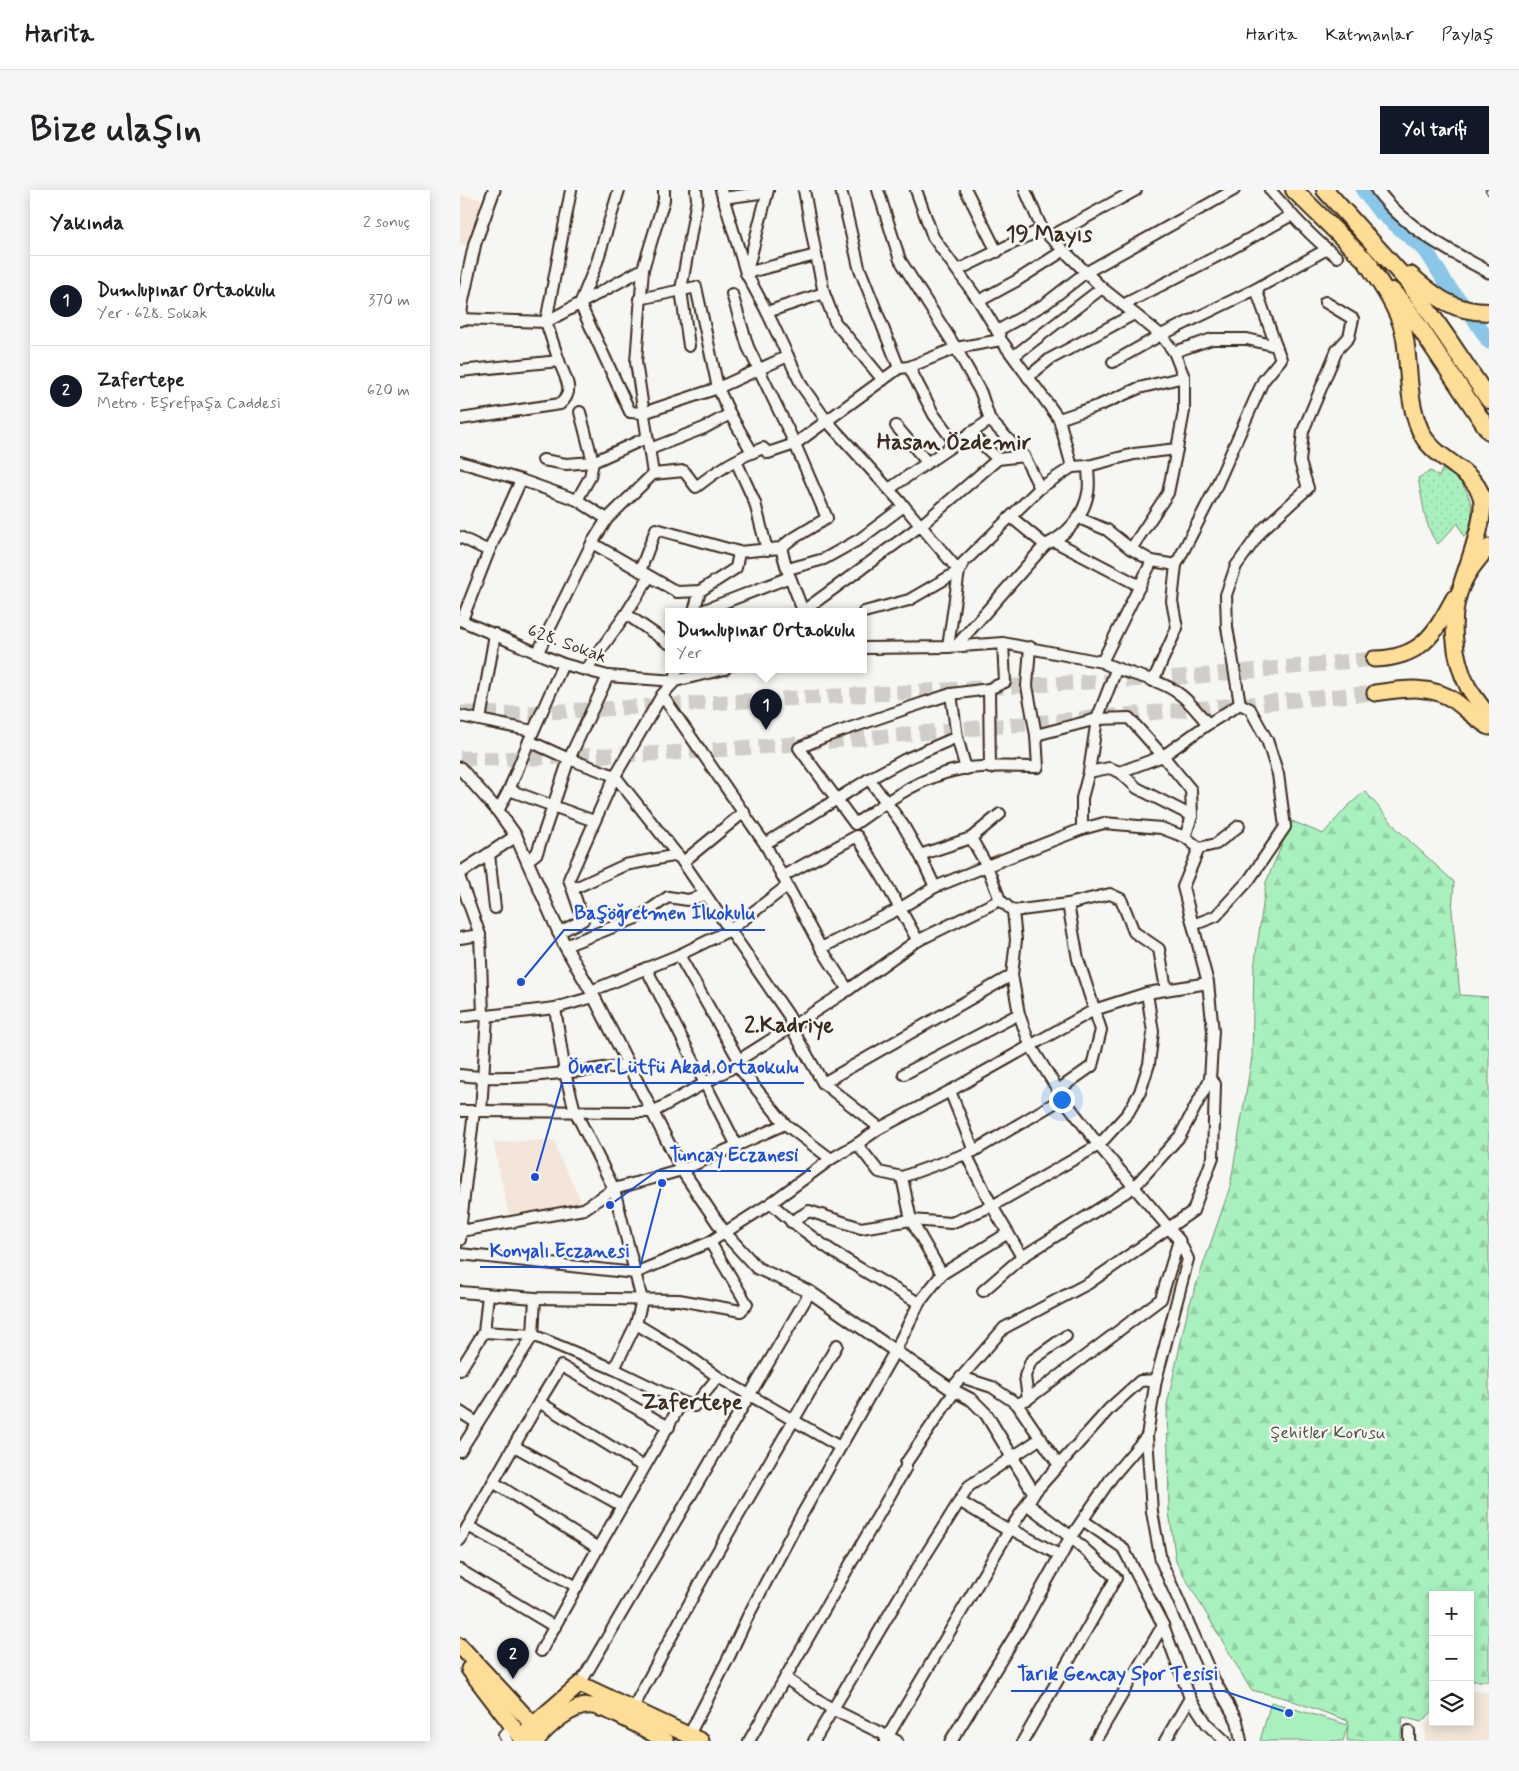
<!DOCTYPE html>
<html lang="tr">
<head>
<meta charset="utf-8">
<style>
	:root { --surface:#fff; --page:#f6f6f6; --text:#202124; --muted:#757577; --line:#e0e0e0; --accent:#111827 }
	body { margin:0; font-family:Mynerve,sans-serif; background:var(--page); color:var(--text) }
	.controls { position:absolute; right:15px; bottom:15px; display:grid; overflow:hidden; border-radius:0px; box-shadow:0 2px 12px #0003 }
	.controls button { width:45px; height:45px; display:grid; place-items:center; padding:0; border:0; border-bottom:1px solid var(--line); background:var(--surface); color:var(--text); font:25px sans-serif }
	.you { position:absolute; left:601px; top:909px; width:18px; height:18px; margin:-12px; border:4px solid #fff; border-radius:50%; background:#1a73e8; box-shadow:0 0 0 8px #1a73e833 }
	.badge { display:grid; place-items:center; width:32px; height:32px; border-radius:50%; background:var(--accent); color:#fff; font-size:16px; font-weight:700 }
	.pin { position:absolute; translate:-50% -41px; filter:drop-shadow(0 1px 2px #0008) }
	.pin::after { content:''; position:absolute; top:26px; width:18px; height:15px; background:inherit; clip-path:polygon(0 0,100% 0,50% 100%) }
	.popup { position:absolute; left:205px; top:418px; width:202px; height:65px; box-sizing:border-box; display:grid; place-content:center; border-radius:0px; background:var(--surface); filter:drop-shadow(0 1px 4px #0005); font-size:16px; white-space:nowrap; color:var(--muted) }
	.popup b { font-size:19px; color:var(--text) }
	.popup::after { content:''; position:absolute; left:50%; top:100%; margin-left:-10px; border:10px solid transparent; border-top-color:var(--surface) }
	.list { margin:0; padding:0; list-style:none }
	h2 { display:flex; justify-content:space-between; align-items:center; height:65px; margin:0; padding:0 20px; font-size:21px }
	h2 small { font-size:16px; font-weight:400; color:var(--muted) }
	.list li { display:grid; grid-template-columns:32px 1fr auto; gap:15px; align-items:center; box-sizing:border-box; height:90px; padding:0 20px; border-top:1px solid var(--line) }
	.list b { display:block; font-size:19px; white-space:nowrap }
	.list p { margin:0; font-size:16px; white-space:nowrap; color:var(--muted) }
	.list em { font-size:16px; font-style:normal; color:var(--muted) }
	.icon { flex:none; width:28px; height:28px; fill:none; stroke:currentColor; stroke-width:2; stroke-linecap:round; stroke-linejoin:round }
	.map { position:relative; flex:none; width:1029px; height:1551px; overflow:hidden; border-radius:0px }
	header { display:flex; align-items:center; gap:30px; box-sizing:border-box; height:70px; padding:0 25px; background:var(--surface); border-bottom:1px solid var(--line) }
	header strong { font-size:24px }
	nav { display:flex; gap:28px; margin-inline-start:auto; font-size:18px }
	.intro { display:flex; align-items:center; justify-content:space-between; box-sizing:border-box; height:120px; padding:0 30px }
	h1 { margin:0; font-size:35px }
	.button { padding:12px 22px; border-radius:0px; background:var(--accent); color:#fff; font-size:18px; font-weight:700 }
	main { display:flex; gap:30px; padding:0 30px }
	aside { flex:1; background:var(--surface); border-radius:0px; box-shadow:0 2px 12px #0003 }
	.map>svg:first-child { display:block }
	.built { fill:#f3e6d8 }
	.grass { fill:url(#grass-dots); stroke:#728e6e }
	.forest { fill:url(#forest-firs); stroke:#728e6e }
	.garden { fill:#a8f1bf; stroke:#728e6e }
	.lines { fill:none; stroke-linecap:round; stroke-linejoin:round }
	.river { stroke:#88c7e8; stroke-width:15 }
	.primary-tunnel { stroke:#d1cdc8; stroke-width:15; stroke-dasharray:15 8; stroke-linecap:butt }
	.minor-casing { stroke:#3b2a1e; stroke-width:14 }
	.tertiary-casing { stroke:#3b2a1e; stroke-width:15 }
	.primary-casing { stroke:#3b2a1e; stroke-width:19 }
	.trunk-casing { stroke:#3b2a1e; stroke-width:20 }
	.minor { stroke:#f6f6f2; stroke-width:10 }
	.tertiary { stroke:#f6f6f2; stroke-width:11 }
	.primary { stroke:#fede96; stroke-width:15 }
	.trunk { stroke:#fede96; stroke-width:16 }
	.rail-casing { stroke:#3b2a1e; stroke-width:4.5 }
	.rail { stroke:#f6f6f2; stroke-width:2.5; stroke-dasharray:8; stroke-linecap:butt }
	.labels { text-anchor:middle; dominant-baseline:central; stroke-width:5; stroke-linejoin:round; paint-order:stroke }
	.street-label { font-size:18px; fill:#3b2a1e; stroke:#f6f6f2 }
	.park-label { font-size:18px; fill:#51523e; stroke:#f6f6f2 }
	.district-label { font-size:22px; font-weight:bold; fill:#3b2a1e; stroke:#f6f6f2 }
	.leader { fill:none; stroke:#1d4ed8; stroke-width:2 }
	.callout-dot { fill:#1d4ed8; stroke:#f6f6f2; stroke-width:2 }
	.callout-label { font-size:19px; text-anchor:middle; font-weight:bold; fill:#1d4ed8; stroke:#f6f6f2; stroke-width:5; stroke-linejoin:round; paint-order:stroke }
</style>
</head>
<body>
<header>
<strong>Harita</strong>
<nav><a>Harita</a><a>Katmanlar</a><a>Paylaş</a></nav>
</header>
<div class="intro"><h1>Bize ulaşın</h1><a class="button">Yol tarifi</a></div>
<main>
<aside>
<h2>Yakında<small>2 sonuç</small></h2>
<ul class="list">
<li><span class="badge">1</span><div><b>Dumlupınar Ortaokulu</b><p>Yer · 628. Sokak</p></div><em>370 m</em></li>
<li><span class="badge">2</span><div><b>Zafertepe</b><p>Metro · Eşrefpaşa Caddesi</p></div><em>620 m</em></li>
</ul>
</aside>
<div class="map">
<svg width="1029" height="1551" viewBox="0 0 1029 1551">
	<defs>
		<pattern id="grass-dots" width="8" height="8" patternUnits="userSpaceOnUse" patternTransform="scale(1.25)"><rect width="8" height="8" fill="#a8f1bf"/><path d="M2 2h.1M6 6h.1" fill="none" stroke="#92cfa4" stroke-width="1.8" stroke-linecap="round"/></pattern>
		<pattern id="forest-firs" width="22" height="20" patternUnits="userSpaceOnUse" patternTransform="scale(1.25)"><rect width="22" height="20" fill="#a8f1bf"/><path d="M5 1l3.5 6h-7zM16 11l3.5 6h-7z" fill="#92cfa4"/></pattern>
	</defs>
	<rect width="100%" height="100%" fill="#f6f6f2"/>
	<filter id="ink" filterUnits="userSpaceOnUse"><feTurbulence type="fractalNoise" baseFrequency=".02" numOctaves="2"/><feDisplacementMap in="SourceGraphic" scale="10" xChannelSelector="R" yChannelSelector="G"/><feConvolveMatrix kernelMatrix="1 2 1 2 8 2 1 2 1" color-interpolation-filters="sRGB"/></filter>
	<g filter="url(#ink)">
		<!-- built -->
		<g class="built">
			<polygon points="0,5 22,9 8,56 0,53"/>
			<polygon points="95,950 97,961 122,1013 50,1030 33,952"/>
			<polygon points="1010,1501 1029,1502 1029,1551 965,1551 965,1535 973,1529 973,1532 1010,1532"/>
		</g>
		<!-- grass -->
		<path class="grass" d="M982,279C988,283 996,287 1001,293C1013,309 1017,331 1004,347L998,333L978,354C965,341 962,306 958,288L971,281L979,287Z"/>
		<!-- forest -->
		<polygon class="forest" points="905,601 938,640 994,692 992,721 1000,805 1029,807 1029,1491 1010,1491 1010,1405 973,1405 973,1521 961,1532 943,1527 940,1551 887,1551 888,1531 825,1508 791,1500 716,1372 709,1321 707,1215 728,1119 770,997 792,867 794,779 806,692 832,631 863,644 886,618"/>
		<!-- garden -->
		<polygon class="garden" points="811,1512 888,1535 883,1551 800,1551"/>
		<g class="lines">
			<!-- river -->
			<polyline class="river" points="903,0 918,20 959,55 970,67 987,95 1011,124 1029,152"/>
			<!-- primary-tunnel -->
			<g class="primary-tunnel">
				<polyline points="0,523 51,524 738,486 914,469"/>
				<polyline points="0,568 39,569 210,563 324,555 915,503"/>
			</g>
			<!-- minor casing -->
			<g class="minor-casing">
				<g id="minor">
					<polyline points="159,0 137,72 120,114 170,222 183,223 258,198 328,166"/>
					<polyline points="261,0 286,83 307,122 342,196 366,230 444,316 499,381 488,457"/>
					<polyline points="344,0 356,65 364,103 375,132 423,190"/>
					<polyline points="381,0 399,77 439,178 449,177 474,225 495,253"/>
					<polyline points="456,0 473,47 519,111 540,146"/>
					<polyline points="506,0 537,62"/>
					<polyline points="565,0 582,39 590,47 676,0"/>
					<path d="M810,0C830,23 852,48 877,67"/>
					<polyline points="263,8 307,2"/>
					<polyline points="590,47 642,98 701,145 714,162"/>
					<polyline points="498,80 582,39"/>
					<polyline points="287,81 308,0"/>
					<polyline points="286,83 356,65"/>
					<polyline points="796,99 867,59"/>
					<polyline points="179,109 236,97 258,198 270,224 292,262"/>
					<polyline points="519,111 556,91 603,61"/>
					<polyline points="663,115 769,60 832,25"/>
					<polyline points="307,122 364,103"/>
					<polyline points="0,129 86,132 111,0"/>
					<polyline points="537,141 585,114 625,83 774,0"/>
					<polyline points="229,156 221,100 237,9 236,0"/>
					<polyline points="554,166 642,98"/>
					<polyline points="99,171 86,132 183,79"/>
					<polyline points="653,172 701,145 796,99 816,156"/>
					<polyline points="449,177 496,158 541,150 599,229 612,277 628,276 674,264 717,259 724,221 724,187 679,198 640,215 599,229"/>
					<path d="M0,181L99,171C105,188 116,201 100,214L0,229"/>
					<polyline points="568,187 590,169 674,124"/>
					<polyline points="436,236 467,272"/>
					<polyline points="510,243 538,269"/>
					<polyline points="190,259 244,238 270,224"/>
					<polyline points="83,270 106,274 133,272 186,248"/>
					<polyline points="276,271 295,313 307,360"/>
					<polyline points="0,272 61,290 117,310 147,329"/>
					<path d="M193,284L224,281L236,297C256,281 279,267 303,258L308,263L335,254L439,178"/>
					<polyline points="580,298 612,277"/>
					<polyline points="429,299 530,230"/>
					<polyline points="117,310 130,287 133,272 120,222"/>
					<path d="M551,327L585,355C606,346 624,326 628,303C630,295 628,285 628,276"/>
					<polyline points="619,328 647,340 671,359 692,371"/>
					<polyline points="0,347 29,361"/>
					<polyline points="594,351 680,396"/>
					<polyline points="132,353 217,402 240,401 276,378 279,362 321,358 329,351 367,328 335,254 288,157 272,104"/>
					<polyline points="321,358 329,386"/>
					<polyline points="671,359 708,303 717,259"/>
					<polyline points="328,379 364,369 400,349 444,316"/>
					<polyline points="180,381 196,339 279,362"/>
					<polyline points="189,387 166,424 208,453"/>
					<polyline points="234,421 240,401"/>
					<polyline points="242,421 330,387 343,421"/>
					<polyline points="343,421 460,336 538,269 564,266"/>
					<polyline points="404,422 449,410 499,381 504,372 580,298 564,266 530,230 521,203 496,158 440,70 418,0"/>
					<polyline points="0,430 103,474 148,486 215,491 265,479"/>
					<polyline points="2,430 29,361 61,290"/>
					<polyline points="496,456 585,355"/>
					<polyline points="570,457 567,496 576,545"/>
					<path d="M404,458L488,457L543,453L642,472C666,485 696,487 718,503C729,510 739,524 748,534L703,566L669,528L637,529L576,545L578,577C549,577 513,574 485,583C452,593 423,614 395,634L339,558L364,547L451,517L491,504L529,499L545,492L543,453"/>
					<polyline points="78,462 132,353 147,329 193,284 176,172 183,79 204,10 204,0"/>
					<polyline points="642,472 692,371 716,375 755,299 803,191 821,169 816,156 787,149 752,149 714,162 724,187"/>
					<polyline points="217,479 215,491 202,505 305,654 361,758 388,800 455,752 540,710 553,721 608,714 650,704 661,709 674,742 699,759 706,799"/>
					<polyline points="126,480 166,424"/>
					<polyline points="693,491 717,438 712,411 716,375"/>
					<polyline points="529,499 530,578"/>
					<polyline points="0,526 73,541"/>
					<polyline points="20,530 35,444"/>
					<polyline points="748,534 780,514"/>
					<polyline points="497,547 506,579"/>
					<polyline points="69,551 109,569 155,586 223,672 329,826 331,837 279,870 277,875 325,934 371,969"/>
					<polyline points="629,582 649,578 660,582 703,566 731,600 732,626"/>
					<polyline points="660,582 677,598 732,626 725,647"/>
					<polyline points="409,589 443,635 460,665 511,648"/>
					<polyline points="49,600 134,631"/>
					<polyline points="38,621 49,600 69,551 103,474"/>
					<polyline points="540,624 511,648 527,676 622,639 622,608 629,582 637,529 656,480"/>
					<polyline points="305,654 409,589 446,569 497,547 491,504"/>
					<polyline points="739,658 756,654 779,636"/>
					<polyline points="29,664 35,718"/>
					<polyline points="460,665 475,697"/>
					<polyline points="67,671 77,663 109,569 148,486"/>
					<polyline points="223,672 284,622"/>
					<polyline points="323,686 397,646 423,688 458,751"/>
					<polyline points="0,689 20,745 23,824"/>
					<polyline points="113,699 165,675 218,665"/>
					<polyline points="553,721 556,750 552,785 559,824 570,855 603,908 640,957 719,1050 728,1069 696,1190 691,1220 687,1246 692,1322 701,1371 752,1486 777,1531 781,1551"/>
					<polyline points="733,735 756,726 789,690 825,637 818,584 807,550 790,519 780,514 767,437 766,405 776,376 802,340 848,298 840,272 843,241 877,160 889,147 893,129 865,112"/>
					<polyline points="98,743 123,730 109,689 155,586 202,505"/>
					<polyline points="0,748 20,745"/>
					<polyline points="105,756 181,726 208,707 228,710 245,705"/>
					<polyline points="361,758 439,719 475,697 527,676 540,710"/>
					<polyline points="219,765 279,870"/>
					<polyline points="186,778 277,956"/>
					<polyline points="388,800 331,837 363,893 420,938"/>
					<polyline points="131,801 219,765 270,740 327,696"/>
					<polyline points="95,818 105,883 115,921 154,999 182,1110 176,1134 154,1179"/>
					<polyline points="0,827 23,824 27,826 95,818 133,807"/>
					<polyline points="444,884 559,824"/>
					<path d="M0,885C53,892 115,881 169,875"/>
					<polyline points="363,893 552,785"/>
					<polyline points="598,900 632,876 641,840 618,769 608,714"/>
					<polyline points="490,901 514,961"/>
					<polyline points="0,921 193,922 277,875"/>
					<polyline points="21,921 27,826"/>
					<polyline points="397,954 419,982 442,987 514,961 603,908"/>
					<polyline points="506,964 532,1016 562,1067"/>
					<polyline points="442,987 451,1030 482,1084"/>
					<path d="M311,1013C354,1054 407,1083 459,1113"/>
					<polyline points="331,1032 349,1021 401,1038 451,1030 491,1033 532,1016 639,955 668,923 680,902 689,874 693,842 687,803"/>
					<polyline points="0,1041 14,921"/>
					<polyline points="0,1050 1,1041 124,1019 154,999 222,980 325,934"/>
					<polyline points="0,1064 175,1083 250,1052 311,1013 371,969 397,954 420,938 490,901 634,820 687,803 748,793"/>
					<polyline points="523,1101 562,1067 674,997 720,946 750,889"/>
					<polyline points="0,1102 75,1108 219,1110 281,1121 287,1114 250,1052"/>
					<polyline points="176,1134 223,1162 258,1187 380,1257"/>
					<polyline points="24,1142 73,1145 154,1179 222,1212 234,1216 258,1187"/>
					<polyline points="0,1180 24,1142 28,1105"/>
					<polyline points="501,1187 532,1197 557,1214 598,1274"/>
					<polyline points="491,1199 544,1138 629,1093 733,1021 753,967 755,894 750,889 753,841 748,793 723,697 739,658 725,647 701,638 644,633 622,639"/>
					<polyline points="568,1209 565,1186 571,1171 606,1146"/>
					<polyline points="79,1212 184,1277"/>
					<polyline points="557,1214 568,1209 701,1109 719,1050"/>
					<polyline points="0,1222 17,1233"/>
					<polyline points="54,1256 162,1316"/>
					<polyline points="0,1261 73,1145 75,1108"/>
					<polyline points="33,1292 138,1358"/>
					<polyline points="574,1303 649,1219 680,1191 696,1190"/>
					<polyline points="499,1311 549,1341"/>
					<polyline points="624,1331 663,1358 703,1435 730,1508 747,1534 765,1551"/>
					<polyline points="8,1336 117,1397"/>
					<polyline points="551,1339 601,1366"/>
					<polyline points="0,1350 79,1212 101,1176 209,1237"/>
					<polyline points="0,1380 95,1437"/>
					<polyline points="81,1461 138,1358 222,1212"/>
					<polyline points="325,1488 372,1519 437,1551"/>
					<polyline points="120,1494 350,1102"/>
					<polyline points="173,1518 251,1373 377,1155"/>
					<polyline points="949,1541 949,1551"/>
					<polyline points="229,1545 268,1469 288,1426 340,1328 435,1161 459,1113 482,1084 548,1043"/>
					<polyline points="47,1551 44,1545 53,1537"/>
					<polyline points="289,1551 446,1277 446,1273 495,1201"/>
					<polyline points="354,1551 443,1401 509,1296 581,1248"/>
					<polyline points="425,1551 549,1341 567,1314"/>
					<polyline points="563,1551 656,1388 611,1347 652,1287 687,1246"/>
					<polyline points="635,1551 703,1435"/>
					<polyline points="705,1551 730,1508"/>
				</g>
			</g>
			<!-- tertiary casing -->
			<g class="tertiary-casing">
				<g id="tertiary">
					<path d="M917,0C944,37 989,61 1029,82"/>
					<polyline points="0,130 2,113 15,53 34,0"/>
					<polyline points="0,578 38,621 56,646 105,756 131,801 222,980 264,1042 297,1078 350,1102 435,1161 491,1199 512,1210 526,1224 574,1303 567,1314 611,1347 560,1438 491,1551"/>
					<polyline points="0,683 56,646"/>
				</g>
			</g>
			<!-- primary casing -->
			<g class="primary-casing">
				<g id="primary">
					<path d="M1029,357C1019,368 1008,381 1002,395C989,426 993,468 1008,497C1014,507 1022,517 1029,526"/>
					<path d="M914,469C961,468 974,445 994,408"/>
					<path d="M915,503C943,499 970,494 995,511C1007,520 1016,529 1029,537"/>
					<polyline points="0,1456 79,1541"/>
					<polyline points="9,1479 64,1551"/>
					<polyline points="61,1547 74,1534 120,1494 241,1551"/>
					<path d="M76,1551C87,1537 113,1513 133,1516C153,1520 188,1541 206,1551"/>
				</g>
			</g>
			<!-- trunk casing -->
			<g class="trunk-casing">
				<g id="trunk">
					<polyline points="834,0 910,75"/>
					<polyline points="865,0 949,93 986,146 1029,210"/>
					<path d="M904,68C919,92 941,120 945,149C950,181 947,216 963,246C976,269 1013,280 1021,305C1028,324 1008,374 1002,394"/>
					<path d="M950,85C976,107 993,122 1029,122"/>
					<polyline points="932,101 946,117 1029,241"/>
				</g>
			</g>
			<!-- minor -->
			<use href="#minor" class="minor"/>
			<!-- tertiary -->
			<use href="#tertiary" class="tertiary"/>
			<!-- primary -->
			<use href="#primary" class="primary"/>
			<!-- trunk -->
			<use href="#trunk" class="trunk"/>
			<!-- rail casing -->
			<g class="rail-casing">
				<polyline id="rail" points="1027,0 1029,3"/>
			</g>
			<!-- rail -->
			<use href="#rail" class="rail"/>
		</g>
	</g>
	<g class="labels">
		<!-- street labels -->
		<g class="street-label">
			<text transform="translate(107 454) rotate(20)">628. Sokak</text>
		</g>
		<!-- park labels -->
		<g class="park-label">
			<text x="868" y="1243">Şehitler Korusu</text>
		</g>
		<!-- district labels -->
		<g class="district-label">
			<text x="589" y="45">19 Mayıs</text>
			<text x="494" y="253">Hasan Özdemir</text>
			<text x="329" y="836">2.Kadriye</text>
			<text x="232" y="1213">Zafertepe</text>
		</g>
	</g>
	<!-- callouts -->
	<path class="leader" d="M61 792L104 740H305M75 987L102 893H344M150 1015L197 981H351M202 993L180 1077H20M829 1523L764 1501H551"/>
	<g class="callout-dot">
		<circle cx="61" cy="792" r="5"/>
		<circle cx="75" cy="987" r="5"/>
		<circle cx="150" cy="1015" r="5"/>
		<circle cx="202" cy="993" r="5"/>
		<circle cx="829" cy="1523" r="5"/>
	</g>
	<g class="callout-label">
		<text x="205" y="729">Başöğretmen İlkokulu</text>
		<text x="223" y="883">Ömer Lütfü Akad Ortaokulu</text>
		<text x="274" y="971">Tuncay Eczanesi</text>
		<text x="100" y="1067">Konyalı Eczanesi</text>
		<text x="658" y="1490">Tarık Gencay Spor Tesisi</text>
	</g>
</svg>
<div class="controls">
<button>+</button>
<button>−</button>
<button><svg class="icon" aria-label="layers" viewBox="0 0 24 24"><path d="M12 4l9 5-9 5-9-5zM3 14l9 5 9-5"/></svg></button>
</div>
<div class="you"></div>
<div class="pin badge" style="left:306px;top:540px">1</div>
<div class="popup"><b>Dumlupınar Ortaokulu</b>Yer</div>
<div class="pin badge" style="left:53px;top:1489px">2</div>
</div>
</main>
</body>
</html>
